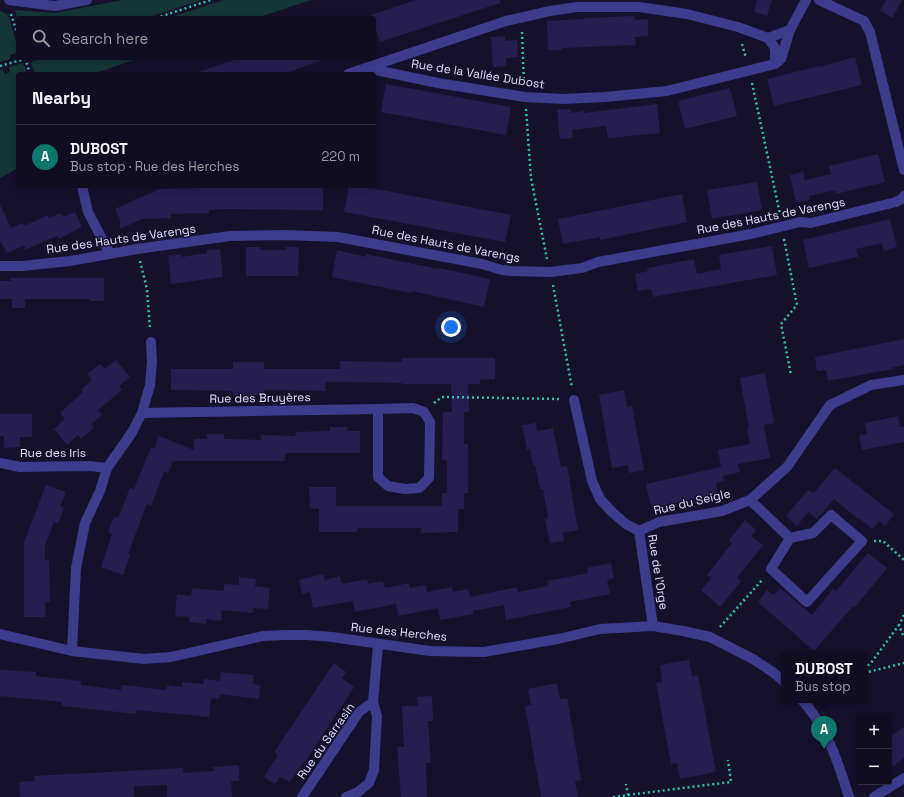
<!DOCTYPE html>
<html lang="en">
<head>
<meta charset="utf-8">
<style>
	:root { --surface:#100d22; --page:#1e1b2f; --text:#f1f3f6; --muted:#9c9ca5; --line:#302d40; --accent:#0f766e }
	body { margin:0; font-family:"Space Grotesk",sans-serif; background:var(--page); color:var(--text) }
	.controls { position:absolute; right:12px; bottom:12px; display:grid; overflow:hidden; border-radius:4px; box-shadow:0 2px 6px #0003 }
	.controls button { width:36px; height:36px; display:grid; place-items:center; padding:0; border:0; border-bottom:1px solid var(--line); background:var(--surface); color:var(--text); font:20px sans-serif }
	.you { position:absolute; left:451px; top:327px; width:14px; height:14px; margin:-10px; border:3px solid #fff; border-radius:50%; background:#1a73e8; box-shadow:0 0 0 6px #1a73e833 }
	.badge { display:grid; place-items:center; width:26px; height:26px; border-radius:50%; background:var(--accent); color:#fff; font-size:13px; font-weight:700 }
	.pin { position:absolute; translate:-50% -33px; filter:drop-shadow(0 1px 2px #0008) }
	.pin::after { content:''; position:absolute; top:21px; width:14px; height:12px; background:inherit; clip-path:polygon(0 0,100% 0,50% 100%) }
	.popup { position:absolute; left:781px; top:651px; width:86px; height:52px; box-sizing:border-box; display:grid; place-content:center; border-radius:4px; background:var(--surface); filter:drop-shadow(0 1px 3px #0005); font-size:13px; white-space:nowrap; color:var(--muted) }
	.popup b { font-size:15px; color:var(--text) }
	.popup::after { content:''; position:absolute; left:50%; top:100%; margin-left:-8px; border:8px solid transparent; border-top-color:var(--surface) }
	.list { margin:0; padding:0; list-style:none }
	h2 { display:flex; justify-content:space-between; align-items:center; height:52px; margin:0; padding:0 16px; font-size:17px }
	h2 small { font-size:13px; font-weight:400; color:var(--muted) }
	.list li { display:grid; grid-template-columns:26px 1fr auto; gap:12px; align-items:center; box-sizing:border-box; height:64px; padding:0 16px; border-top:1px solid var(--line) }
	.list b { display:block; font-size:15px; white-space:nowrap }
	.list p { margin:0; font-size:13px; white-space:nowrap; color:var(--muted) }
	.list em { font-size:13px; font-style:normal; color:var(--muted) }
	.icon { flex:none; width:22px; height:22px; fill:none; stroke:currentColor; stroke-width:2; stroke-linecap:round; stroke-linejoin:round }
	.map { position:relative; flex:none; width:904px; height:797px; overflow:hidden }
	.search { position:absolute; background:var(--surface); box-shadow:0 2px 6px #0003; left:16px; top:16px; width:360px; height:44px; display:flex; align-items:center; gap:10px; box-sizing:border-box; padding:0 14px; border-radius:4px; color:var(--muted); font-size:15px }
	.panel { position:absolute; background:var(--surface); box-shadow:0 2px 6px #0003; left:16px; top:72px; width:360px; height:116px; border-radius:4px }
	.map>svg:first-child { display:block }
	.green { fill:#143735 }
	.building { fill:#251d4e }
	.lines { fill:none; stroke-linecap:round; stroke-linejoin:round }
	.path { stroke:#2ec1b4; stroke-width:2.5; stroke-dasharray:2 3; stroke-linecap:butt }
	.minor { stroke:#3c3b8c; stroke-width:10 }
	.labels { text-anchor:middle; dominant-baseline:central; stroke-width:3; stroke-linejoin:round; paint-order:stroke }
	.street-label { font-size:12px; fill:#e0ddff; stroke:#15112d }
</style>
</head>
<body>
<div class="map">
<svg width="904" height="797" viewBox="0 0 904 797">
	<rect width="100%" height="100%" fill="#15112d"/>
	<!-- green -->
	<g class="green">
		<polygon points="123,0 201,0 146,18 18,18 18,21 15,10 54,13"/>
		<polygon points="224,0 311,0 257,18 168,18"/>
		<polygon points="0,11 7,14 9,18 18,48 18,57 16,53 10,55 10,59 0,62"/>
		<polygon points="44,58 139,58 93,74 35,74 31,63 33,61"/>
		<polygon points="23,63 27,74 18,74 18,168 0,178 0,70 2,69 5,74 10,72 9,67"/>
	</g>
	<!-- building -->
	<g class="building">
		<polygon points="416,0 500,0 500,3 380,42 374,24 374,18 372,18 371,15"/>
		<polygon points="757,0 772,0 767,16 754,12"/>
		<polygon points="886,0 902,0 892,18 880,10"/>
		<polygon points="634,16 635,20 648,19 648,36 635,37 636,45 562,48 562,50 548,50 547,21 584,19 584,18"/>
		<polygon points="505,36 505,41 517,40 518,57 506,58 506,66 493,67 491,37"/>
		<polygon points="855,57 862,85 774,106 767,79 819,66 819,67"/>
		<polygon points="240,58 322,58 322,60 283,74 201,74 201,71"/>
		<polygon points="386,84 511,107 506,135 381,112"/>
		<polygon points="730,88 737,116 685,129 678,101"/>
		<polygon points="657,104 660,133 608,138 606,126 572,130 573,138 560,139 557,110 570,109 571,113 584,111 584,113"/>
		<polygon points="878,154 885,182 836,194 835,190 809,196 810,200 796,203 790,175 803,172 805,180 831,174 829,166"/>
		<polygon points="757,182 762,210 712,219 707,190"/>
		<polygon points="196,186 323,186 323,210 222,209 209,210 209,213 171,214 171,218 142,219 120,229 120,220 115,209 159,189 196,188"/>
		<polygon points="349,186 361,186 511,215 505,242 344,212"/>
		<polygon points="682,194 687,222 600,240 600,237 563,244 558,219"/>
		<polygon points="0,204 11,228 23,223 24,226 48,215 49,218 61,213 63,217 75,212 82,227 58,239 57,236 25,250 25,245 7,253 0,241"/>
		<polygon points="890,219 897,247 884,251 882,243 856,249 858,257 809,268 803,240"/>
		<polygon points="772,246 777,275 653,297 651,289 638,291 635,274 648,271 647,268 694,259 697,274 721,269 719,255"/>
		<polygon points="246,247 260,247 260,250 286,250 286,247 299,247 298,276 246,276"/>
		<polygon points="220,249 223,277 171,284 168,255 181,254 182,257 207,253 207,250"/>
		<polygon points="337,250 366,257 366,254 438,269 439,268 490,279 484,307 412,291 411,293 332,277"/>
		<polygon points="11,278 104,278 104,301 90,301 90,299 25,299 25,308 12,308 12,299 0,299 0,281 11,281"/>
		<polygon points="904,339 904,365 893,367 893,369 828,381 826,370 817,371 815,357"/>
		<polygon points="402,358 495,358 495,379 480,380 480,384 468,384 469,412 464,412 464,444 468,444 468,493 464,493 464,509 458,509 458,532 421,533 421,528 357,528 357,532 319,532 319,509 310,508 309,487 336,487 336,506 442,506 442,493 447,493 447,460 442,460 443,412 452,412 451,384 402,384 402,383 325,382 326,391 264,390 264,395 233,395 233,391 171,390 171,369 233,369 233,362 264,362 264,369 340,369 340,361 402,362"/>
		<polygon points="116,360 130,377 119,386 122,390 98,410 102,415 91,424 94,428 81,439 78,435 67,445 54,429 65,419 60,413 83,392 81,390 92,380 87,374 100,364 105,369"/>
		<polygon points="765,373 774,423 764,425 770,458 738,464 740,472 723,476 724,481 716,483 718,494 651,508 646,484 721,467 718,450 750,444 747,428 749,428 740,378"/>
		<polygon points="624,390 627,407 632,406 644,470 629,473 628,465 612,468 599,395"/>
		<polygon points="0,414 32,414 32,437 20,437 20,447 4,448 4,436 0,436"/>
		<polygon points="898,416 900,427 904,427 904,442 862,450 859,435 867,434 865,423"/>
		<polygon points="536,423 537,431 553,428 561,467 567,466 578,530 563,533 564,541 550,543 545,519 548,518 543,489 540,489 535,465 533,465 530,449 527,450 522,425"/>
		<polygon points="330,427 347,427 347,431 360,431 360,453 285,453 285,461 173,461 168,473 164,472 151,506 147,504 128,554 130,555 123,575 101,567 112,534 108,532 114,517 118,518 130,488 134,489 151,447 154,449 159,436 194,450 194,439 207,439 207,434 224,434 224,439 261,440 261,435 295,436 296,432 330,431"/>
		<polygon points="835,468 894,514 885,526 879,521 872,529 859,518 858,519 834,499 817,519 808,512 797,526 786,516 808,490 814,493"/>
		<polygon points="46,485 66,492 60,506 64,508 58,524 54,522 45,545 45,560 49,561 50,602 45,602 46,617 24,617 24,542"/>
		<polygon points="745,520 756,530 751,536 763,545 737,578 741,581 720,607 701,590 711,578 707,575 732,543 729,540"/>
		<polygon points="868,553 887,568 855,607 853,606 814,651 758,602 767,590 773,595 780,588 812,615 833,589 836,591"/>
		<polygon points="611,563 614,578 607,580 610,594 570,602 571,607 506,620 504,605 473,611 473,614 440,620 438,608 398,616 396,604 355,612 353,601 313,608 310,592 302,594 299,580 323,574 325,580 340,576 342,584 367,579 368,584 383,581 385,588 409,583 410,588 426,585 427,592 452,587 453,592 468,589 470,597 517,587 518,592 548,586 547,581 588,573 587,568"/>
		<polygon points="239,577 256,579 255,586 270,588 268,609 253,608 253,613 222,610 221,621 206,619 206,624 189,622 189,617 175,616 177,594 191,596 192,588 224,591 224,584 239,585"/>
		<polygon points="689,660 692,676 698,675 716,772 680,779 677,763 671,764 656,683 662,682 660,665"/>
		<polygon points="334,663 346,672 342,678 354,687 305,762 304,762 290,782 280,777 275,784 264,777 278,755 274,752"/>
		<polygon points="0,670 36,672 36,676 81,681 81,685 121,690 121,685 166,690 167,685 182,687 182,682 203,684 204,679 220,681 221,672 254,675 253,684 260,685 259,699 220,694 219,699 211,698 209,717 136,710 136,714 62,706 62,702 0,696"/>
		<polygon points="557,683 560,699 567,698 574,737 581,780 575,781 578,797 541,797 531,740 525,706 531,705 528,689"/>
		<polygon points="432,696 433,721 428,721 431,763 426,763 427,797 401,797 397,747 404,747 402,706 418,706 417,697"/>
		<polygon points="904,727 904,758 889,769 889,737"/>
		<polygon points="239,765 239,781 231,781 232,797 167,797 167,785 134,786 134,797 20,797 19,782 35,781 34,776 183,768 183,773 214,771 213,767"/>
	</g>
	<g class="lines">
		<!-- path -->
		<g class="path">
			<polyline points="11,14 18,36"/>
			<polyline points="156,18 211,0"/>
			<polyline points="522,32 524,85"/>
			<polyline points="742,44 746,58"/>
			<polyline points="25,58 30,74"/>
			<polyline points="0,66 28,58"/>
			<polyline points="752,83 780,214"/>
			<polyline points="526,109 531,178 547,259"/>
			<polyline points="784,239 797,305 781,324 791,375"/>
			<polyline points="140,261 147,289 150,329"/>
			<polyline points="553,285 572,388"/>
			<polyline points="434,403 442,397 561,399"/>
			<polyline points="874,541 883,541 904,560"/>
			<polyline points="904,615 899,625 904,638"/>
			<polyline points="720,627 763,579"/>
			<polyline points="864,669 871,663 899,625"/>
			<polyline points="864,673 904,663"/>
			<polyline points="628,795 731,782 728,760"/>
			<polyline points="613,797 628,795 626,784"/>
		</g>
		<!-- minor -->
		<g class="minor">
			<polyline points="9,0 55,6 87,0"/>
			<polyline points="819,0 864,21 870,32 904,170"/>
			<polyline points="768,38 775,48 775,64"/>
			<polyline points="366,68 438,83 525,97 563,99 605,97 667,91 775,64 781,59 790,30 806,0"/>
			<polyline points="348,74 506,21 550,11 577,7 639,7 687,14 738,27 768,38 790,30"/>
			<polyline points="82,186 88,212 110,254"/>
			<polyline points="0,266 22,266 70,261 137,249 230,236 285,235 338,237 482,264 502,270 511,271 550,272 582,268 598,262 751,234 800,222 811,223 896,202 902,199 904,196"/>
			<polyline points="574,400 592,481 600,499 612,512 626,524 639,531 653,626"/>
			<polyline points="142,413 378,409 413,408 424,412 430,422 429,478 419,488 405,489 388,486 378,477 378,409"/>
			<polyline points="0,463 20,467 89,466 107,468"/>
			<polyline points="750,500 790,538 813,533 831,515 862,541 807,602 771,569 790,538"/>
			<polyline points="639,531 659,522 722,511 750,500 787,467 830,405 871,385 904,380"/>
			<polyline points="0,634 72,651 144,659 171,657 263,636 284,635 307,635 332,637 430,651 484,652 558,639 600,629 653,626 683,631 710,637 753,659 774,673 784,682"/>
			<polyline points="72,651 76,568 85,523 100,491 107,468 131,434 142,413 150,385 152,362 151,342"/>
			<path d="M802,700C827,727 838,762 849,797"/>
			<polyline points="302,797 359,712 373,702"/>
			<polyline points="346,797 358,792 369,783 374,770 377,716 373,702 378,645"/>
			<polyline points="874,797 904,778"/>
		</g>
	</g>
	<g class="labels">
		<!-- street labels -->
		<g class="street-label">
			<text transform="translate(478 74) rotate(9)">Rue de la Vallée Dubost</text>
			<text transform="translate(771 216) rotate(-11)">Rue des Hauts de Varengs</text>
			<text transform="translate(121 239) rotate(-8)">Rue des Hauts de Varengs</text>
			<text transform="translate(446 244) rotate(11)">Rue des Hauts de Varengs</text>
			<text transform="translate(260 398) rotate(-1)">Rue des Bruyères</text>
			<text x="53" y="453">Rue des Iris</text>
			<text transform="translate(692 502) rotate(-13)">Rue du Seigle</text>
			<text transform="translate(658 572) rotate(81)">Rue de l'Orge</text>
			<text transform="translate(399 632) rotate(6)">Rue des Herches</text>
			<text transform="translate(326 741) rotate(-55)">Rue du Sarrasin</text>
		</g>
	</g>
</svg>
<div class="controls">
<button>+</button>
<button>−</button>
</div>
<div class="you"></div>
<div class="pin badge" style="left:824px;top:749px">A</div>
<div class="popup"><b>DUBOST</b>Bus stop</div>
<div class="search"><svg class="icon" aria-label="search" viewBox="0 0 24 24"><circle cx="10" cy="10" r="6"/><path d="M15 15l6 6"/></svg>Search here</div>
<section class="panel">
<h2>Nearby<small></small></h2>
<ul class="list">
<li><span class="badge">A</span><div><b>DUBOST</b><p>Bus stop · Rue des Herches</p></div><em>220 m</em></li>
</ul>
</section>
</div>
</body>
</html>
